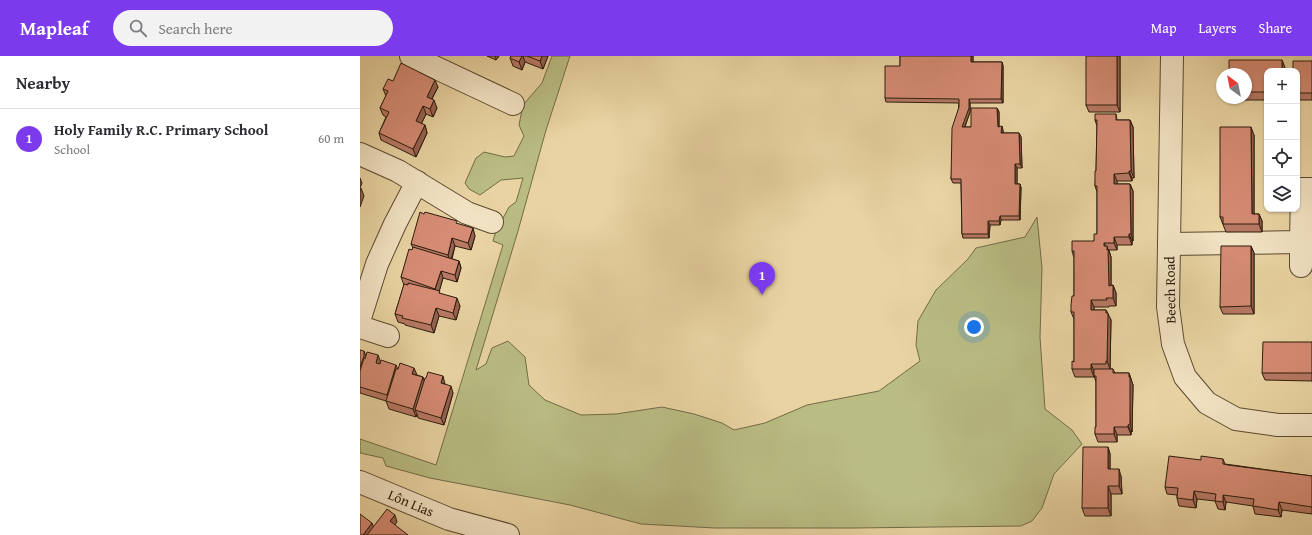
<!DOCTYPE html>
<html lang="en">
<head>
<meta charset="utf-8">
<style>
	:root { --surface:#fff; --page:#f2f2f3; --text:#2b2b33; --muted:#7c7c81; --line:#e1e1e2; --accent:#7c3aed }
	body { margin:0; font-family:"Gentium Book Plus",serif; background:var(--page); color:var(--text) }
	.controls { position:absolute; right:12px; top:12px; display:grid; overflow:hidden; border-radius:8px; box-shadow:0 1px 3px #0004 }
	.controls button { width:36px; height:36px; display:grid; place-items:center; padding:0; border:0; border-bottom:1px solid var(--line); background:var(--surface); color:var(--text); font:20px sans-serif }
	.compass { position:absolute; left:856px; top:12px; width:36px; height:36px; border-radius:50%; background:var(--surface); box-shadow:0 1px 3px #0004; rotate:328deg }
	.you { position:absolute; left:614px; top:271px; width:14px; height:14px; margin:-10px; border:3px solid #fff; border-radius:50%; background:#1a73e8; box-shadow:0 0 0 6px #1a73e833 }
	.badge { display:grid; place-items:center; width:26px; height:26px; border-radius:50%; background:var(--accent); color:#fff; font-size:13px; font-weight:700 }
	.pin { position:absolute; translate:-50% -33px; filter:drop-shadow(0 1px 2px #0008) }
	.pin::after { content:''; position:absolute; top:21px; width:14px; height:12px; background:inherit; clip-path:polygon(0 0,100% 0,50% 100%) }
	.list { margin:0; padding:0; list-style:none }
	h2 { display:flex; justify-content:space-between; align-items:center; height:52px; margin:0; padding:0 16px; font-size:17px }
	h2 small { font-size:13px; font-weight:400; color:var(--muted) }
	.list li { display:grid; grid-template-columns:26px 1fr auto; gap:12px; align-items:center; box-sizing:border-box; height:60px; padding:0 16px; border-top:1px solid var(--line) }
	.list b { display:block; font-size:15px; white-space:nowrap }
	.list p { margin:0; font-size:13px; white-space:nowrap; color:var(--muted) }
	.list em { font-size:13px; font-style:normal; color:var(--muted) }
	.icon { flex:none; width:22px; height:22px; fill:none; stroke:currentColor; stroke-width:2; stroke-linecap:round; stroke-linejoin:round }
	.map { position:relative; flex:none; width:952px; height:479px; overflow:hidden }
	header { display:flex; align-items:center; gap:24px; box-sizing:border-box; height:56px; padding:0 20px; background:var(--accent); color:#fff }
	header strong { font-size:19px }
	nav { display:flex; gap:22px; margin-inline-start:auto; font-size:14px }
	.search { width:280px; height:36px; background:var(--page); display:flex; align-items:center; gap:10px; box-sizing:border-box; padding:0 14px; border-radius:22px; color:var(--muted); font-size:15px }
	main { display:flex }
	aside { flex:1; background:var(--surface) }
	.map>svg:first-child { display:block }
	.green { fill:#b9bc83; stroke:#736c48 }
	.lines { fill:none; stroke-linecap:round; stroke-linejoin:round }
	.minor-casing { stroke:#5c4a32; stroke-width:24 }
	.minor { stroke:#f1e2c3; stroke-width:22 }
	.wall { fill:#b77864; stroke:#2d1d0c }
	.shaded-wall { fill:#956151; stroke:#2d1d0c }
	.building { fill:#d58b74; stroke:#2d1d0c }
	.labels { text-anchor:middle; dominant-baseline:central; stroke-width:3; stroke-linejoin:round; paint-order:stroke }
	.street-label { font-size:14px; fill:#2d1d0c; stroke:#f1e2c3 }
</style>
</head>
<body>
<header>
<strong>Mapleaf</strong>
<div class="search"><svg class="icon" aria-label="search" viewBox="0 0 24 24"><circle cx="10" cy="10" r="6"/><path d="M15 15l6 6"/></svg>Search here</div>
<nav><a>Map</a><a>Layers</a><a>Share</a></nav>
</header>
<main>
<aside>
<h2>Nearby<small></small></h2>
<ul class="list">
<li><span class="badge">1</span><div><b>Holy Family R.C. Primary School</b><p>School</p></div><em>60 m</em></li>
</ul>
</aside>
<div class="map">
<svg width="952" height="479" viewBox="0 0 952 479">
	<rect width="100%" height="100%" fill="#e9d3a2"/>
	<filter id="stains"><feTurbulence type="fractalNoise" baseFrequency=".005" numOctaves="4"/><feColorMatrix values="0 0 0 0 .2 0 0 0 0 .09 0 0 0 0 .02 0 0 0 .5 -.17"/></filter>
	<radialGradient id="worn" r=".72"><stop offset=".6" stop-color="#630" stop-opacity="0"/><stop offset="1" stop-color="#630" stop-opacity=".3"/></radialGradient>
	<!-- green -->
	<polygon class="green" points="192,0 210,0 186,74 158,175 116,314 126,308 132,292 148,285 165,301 169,329 185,344 221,359 256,358 302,351 334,358 362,367 374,374 405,367 447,349 519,335 560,305 556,289 558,265 576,234 608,203 616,192 665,181 677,161 682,212 680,281 685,353 712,374 722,388 694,418 682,452 672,465 661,470 494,472 355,472 281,468 210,449 70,422 26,410 23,402 0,397 0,383 76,409 143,189 133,185 136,175 149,151 156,146 163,122 141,124 120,139 109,133 105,127 116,102 124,96 145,101 154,100 164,80 159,69 163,49 182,27"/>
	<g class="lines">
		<!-- minor casing -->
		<g class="minor-casing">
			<g id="minor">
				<polyline points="51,0 153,48"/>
				<polyline points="812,0 808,251 813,288 825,321 847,347 876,363 918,369 952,369"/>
				<polyline points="0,98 38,115 107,157 132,166"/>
				<polyline points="941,186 941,210"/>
				<polyline points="810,188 941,186 942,133 952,133"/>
				<polyline points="0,262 17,208 35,168 57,126"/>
				<polyline points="0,271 28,280"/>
				<polyline points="0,426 89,463 148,479"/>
			</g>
		</g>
		<!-- minor -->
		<use href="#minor" class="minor"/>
	</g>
	<!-- wall -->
	<g class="wall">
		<polygon points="127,0 139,0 136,4"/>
		<polygon points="150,0 188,0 183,13 165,6 162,14 153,10 150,2 151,0"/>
		<polygon points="540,0 613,0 613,6 642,6 643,10 643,47 610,47 610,56 605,71 611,71 637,52 639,56 639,71 643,74 643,77 659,77 661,81 662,112 657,112 657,128 660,128 661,132 660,164 641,164 640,169 630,169 629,182 603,182 602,178 601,127 593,127 591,123 599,47 526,46 525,42 540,10"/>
		<polygon points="760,0 760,56 729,56 726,49"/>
		<polygon points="922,4 925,12 907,15 907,44 874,44 874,46 866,45 864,42 886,42 886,18"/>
		<polygon points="952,5 952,44 938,44 938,46 937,46 937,15"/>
		<polygon points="33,25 78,31 72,43 77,52 73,61 66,58 61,68 65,69 67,77 56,101 21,84 19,77 26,61 23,59 20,52 26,40 23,33"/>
		<polygon points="756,58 757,64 770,64 773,71 774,122 772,122 772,125 757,125 757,128 770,128 773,135 773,185 772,185 772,189 757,189 757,194 749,194 751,201 751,230 753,229 756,237 756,250 749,250 749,251 734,251 734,254 746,254 751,264 750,313 753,313 755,317 769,317 773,329 772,376 771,376 771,379 757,379 757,386 738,386 735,378 736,371 736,326 734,320 734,315 734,321 715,321 712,313 714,306 714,263 711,256 714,240 714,202 712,195 734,185 737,178 737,136 735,130 736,115 737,70 735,64"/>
		<polygon points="894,79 894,158 899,158 902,165 902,176 866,176 860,161"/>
		<polygon points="98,168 115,180 111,194 95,190 92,203 99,205 101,212 97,226 83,222 79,235 80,238 100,250 96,264 79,260 74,277 45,269 45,268 38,266 35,258 44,229 41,221 52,194 53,192 51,188"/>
		<polygon points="891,190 894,197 894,258 863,258 860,251"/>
		<polygon points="952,286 952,325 905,324 902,317"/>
		<polygon points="0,294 6,300 20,306 38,313 63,321 64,324 85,328 93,337 84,369 58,362 57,358 56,361 29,353 26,345 0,337"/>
		<polygon points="748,391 750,398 750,413 761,420 762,438 751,438 751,460 725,460 722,452"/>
		<polygon points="863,403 865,408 952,420 952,458 922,454 921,461 895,458 893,450 866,446 865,454 858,453 855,445 837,443 836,452 819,450 817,442 817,439 807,438 805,431"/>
	</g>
	<!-- shaded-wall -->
	<g class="shaded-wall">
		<polygon points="135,0 139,0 136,4"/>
		<polygon points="162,0 163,0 165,6 162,14 159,6"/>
		<polygon points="182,0 188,0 183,13 180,5"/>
		<polygon points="611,0 613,0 613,10 611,6"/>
		<polygon points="757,0 760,0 760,56 757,49"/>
		<polygon points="922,4 925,12 925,15 922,15"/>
		<polygon points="642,6 643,10 643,47 641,43"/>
		<polygon points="75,24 78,31 69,48 67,41"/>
		<polygon points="609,43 610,47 610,56 603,75 602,71"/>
		<polygon points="74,44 77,52 73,61 70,53"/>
		<polygon points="63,50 66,58 59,73 56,65"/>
		<polygon points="637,52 639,56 639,75 638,71"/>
		<polygon points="770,64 773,71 774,122 771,115"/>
		<polygon points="65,69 67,77 56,101 53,93"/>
		<polygon points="642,70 643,74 643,81 641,77"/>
		<polygon points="891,71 894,79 894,165 892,158"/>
		<polygon points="659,77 661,81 662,112 660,108"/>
		<polygon points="655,108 657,112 657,132 655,128"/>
		<polygon points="769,115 772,122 772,125 769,117"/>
		<polygon points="754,118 757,125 757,135 754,128"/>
		<polygon points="0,122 2,127 0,132"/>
		<polygon points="660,128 661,132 660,164 659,160"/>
		<polygon points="770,128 773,135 773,185 771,178"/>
		<polygon points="1,132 4,140 0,151 0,136"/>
		<polygon points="899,158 902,165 902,176 899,168"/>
		<polygon points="640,160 641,164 640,169 639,165"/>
		<polygon points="628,165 630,169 629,182 628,178"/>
		<polygon points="113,172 115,180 111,194 108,187"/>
		<polygon points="769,178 772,185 772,189 769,181"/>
		<polygon points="754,181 757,189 757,194 754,187"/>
		<polygon points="92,182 95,190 90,207 88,199"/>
		<polygon points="744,187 747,193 747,190 748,195 748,193 751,201 751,237 749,230 744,190"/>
		<polygon points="891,190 894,197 894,258 891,250"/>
		<polygon points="99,205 101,212 97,226 95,219"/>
		<polygon points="81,215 83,222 78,240 75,233"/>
		<polygon points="753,229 756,237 756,250 753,242"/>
		<polygon points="97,242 100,250 96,264 93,257"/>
		<polygon points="731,244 734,251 733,262 731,254"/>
		<polygon points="76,252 79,260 74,277 71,269"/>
		<polygon points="746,254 751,264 750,313 747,305"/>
		<polygon points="4,295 7,302 0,327 0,311"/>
		<polygon points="18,299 21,307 18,314 16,307"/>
		<polygon points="731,308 734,315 734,321 731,313"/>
		<polygon points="36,309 39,316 30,346 27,339"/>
		<polygon points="54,312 57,319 52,318"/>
		<polygon points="769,317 773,329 772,376 770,368"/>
		<polygon points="83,320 85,328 81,327"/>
		<polygon points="63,321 66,329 55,354 57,358 56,361 53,353"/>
		<polygon points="91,330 93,337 84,369 81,362"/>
		<polygon points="768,369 771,376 771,379 768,371"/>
		<polygon points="754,371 757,379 757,386 754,378"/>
		<polygon points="748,391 750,398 750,420 748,413"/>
		<polygon points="759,413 761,420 762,438 759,430"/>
		<polygon points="748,430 751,438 751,460 748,452"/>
		<polygon points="834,435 837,443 836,452 833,444"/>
		<polygon points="863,439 866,446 865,454 863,446"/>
		<polygon points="919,446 922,454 921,461 918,454"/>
		<polygon points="35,459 37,466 32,473 30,465"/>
		<polygon points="12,467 15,475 11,479 3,479"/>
	</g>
	<!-- building -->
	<g class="building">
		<polygon points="151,0 162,0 159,6 150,2"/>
		<polygon points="167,0 182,0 180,5"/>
		<polygon points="540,0 611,0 611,6 642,6 641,43 609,43 609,52 602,71 611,71 611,52 637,52 638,71 642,70 641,77 659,77 660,108 655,108 655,128 660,128 659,160 640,160 639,165 628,165 628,178 602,178 601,123 591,123 592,72 599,51 599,43 525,42 525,10 540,10"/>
		<rect x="726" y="0" width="31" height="49"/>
		<polygon points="869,4 922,4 922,15 907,15 907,36 886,36 886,18 869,18"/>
		<polygon points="933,5 952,5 952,37 937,37 937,15 933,15"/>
		<polygon points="41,7 75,24 67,41 74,44 70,53 63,50 56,65 65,69 53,93 19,77 29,56 20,52 28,35 23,33 28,23 33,25"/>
		<polygon points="735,58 756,58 756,64 770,64 771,115 769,115 769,117 754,118 754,128 770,128 771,178 769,178 769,181 754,181 754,187 744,187 744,190 747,190 747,194 748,193 749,230 753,229 753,242 746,242 747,244 731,244 731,254 746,254 746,257 748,257 747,305 746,305 746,308 731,308 731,313 712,313 712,305 714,306 714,256 711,256 711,249 712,240 714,240 714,195 712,195 712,185 734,185 734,178 737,178 737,130 735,130 735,115 736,115 737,64 735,64"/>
		<polygon points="860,71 891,71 892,158 899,158 899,168 863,168 863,161 860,161"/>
		<polygon points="60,156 64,158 65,156 97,165 96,167 113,172 108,187 92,182 88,199 51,188"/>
		<polygon points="861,190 891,190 891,250 860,251"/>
		<polygon points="53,191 99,205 95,219 81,215 75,233 41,221 49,193 52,194"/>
		<polygon points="48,227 80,235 79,237 97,242 93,257 76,252 71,269 42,262 43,260 35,258 44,228 48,229"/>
		<polygon points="903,286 952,286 952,317 902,317"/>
		<polygon points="0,294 4,295 4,300 0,311"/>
		<polygon points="7,296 18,299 16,307 20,308 21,304 36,309 27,339 0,331 0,315 4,302 5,303"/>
		<polygon points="40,307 54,312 52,318 63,321 53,353 26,345 36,313 38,313"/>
		<polygon points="734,313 753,313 753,317 769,317 769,321 770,321 770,368 768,369 768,371 754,371 754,378 735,378 735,371 736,371 736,320 734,320"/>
		<polygon points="68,316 83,320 81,327 91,330 81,362 55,354 65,322 66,322"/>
		<polygon points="723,391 748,391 748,413 759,413 759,430 748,430 748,452 722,452"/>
		<polygon points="809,400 841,404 841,400 863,403 863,408 868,409 952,420 952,451 919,446 918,454 893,450 894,443 863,439 863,446 855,445 856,438 834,435 833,444 817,442 818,432 805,431"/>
		<polygon points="27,453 35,459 30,465 48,479 7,479"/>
		<polygon points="0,458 12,467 3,479 0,479"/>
	</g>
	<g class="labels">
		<!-- street labels -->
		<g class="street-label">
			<text transform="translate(810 234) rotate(-91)">Beech Road</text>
			<text transform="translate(51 447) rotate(23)">Lôn Lias</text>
		</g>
	</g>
	<rect width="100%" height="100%" filter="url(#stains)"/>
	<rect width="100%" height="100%" fill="url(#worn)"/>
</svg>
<div class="controls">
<button>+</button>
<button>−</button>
<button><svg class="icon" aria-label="locate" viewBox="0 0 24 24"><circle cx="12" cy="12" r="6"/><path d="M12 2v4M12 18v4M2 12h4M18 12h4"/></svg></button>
<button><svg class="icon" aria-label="layers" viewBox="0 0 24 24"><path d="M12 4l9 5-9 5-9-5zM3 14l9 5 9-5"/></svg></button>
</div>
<svg class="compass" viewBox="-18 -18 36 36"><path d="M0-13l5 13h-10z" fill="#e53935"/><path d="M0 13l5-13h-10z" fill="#7c7c81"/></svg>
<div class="you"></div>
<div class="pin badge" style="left:402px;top:239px">1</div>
</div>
</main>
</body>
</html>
